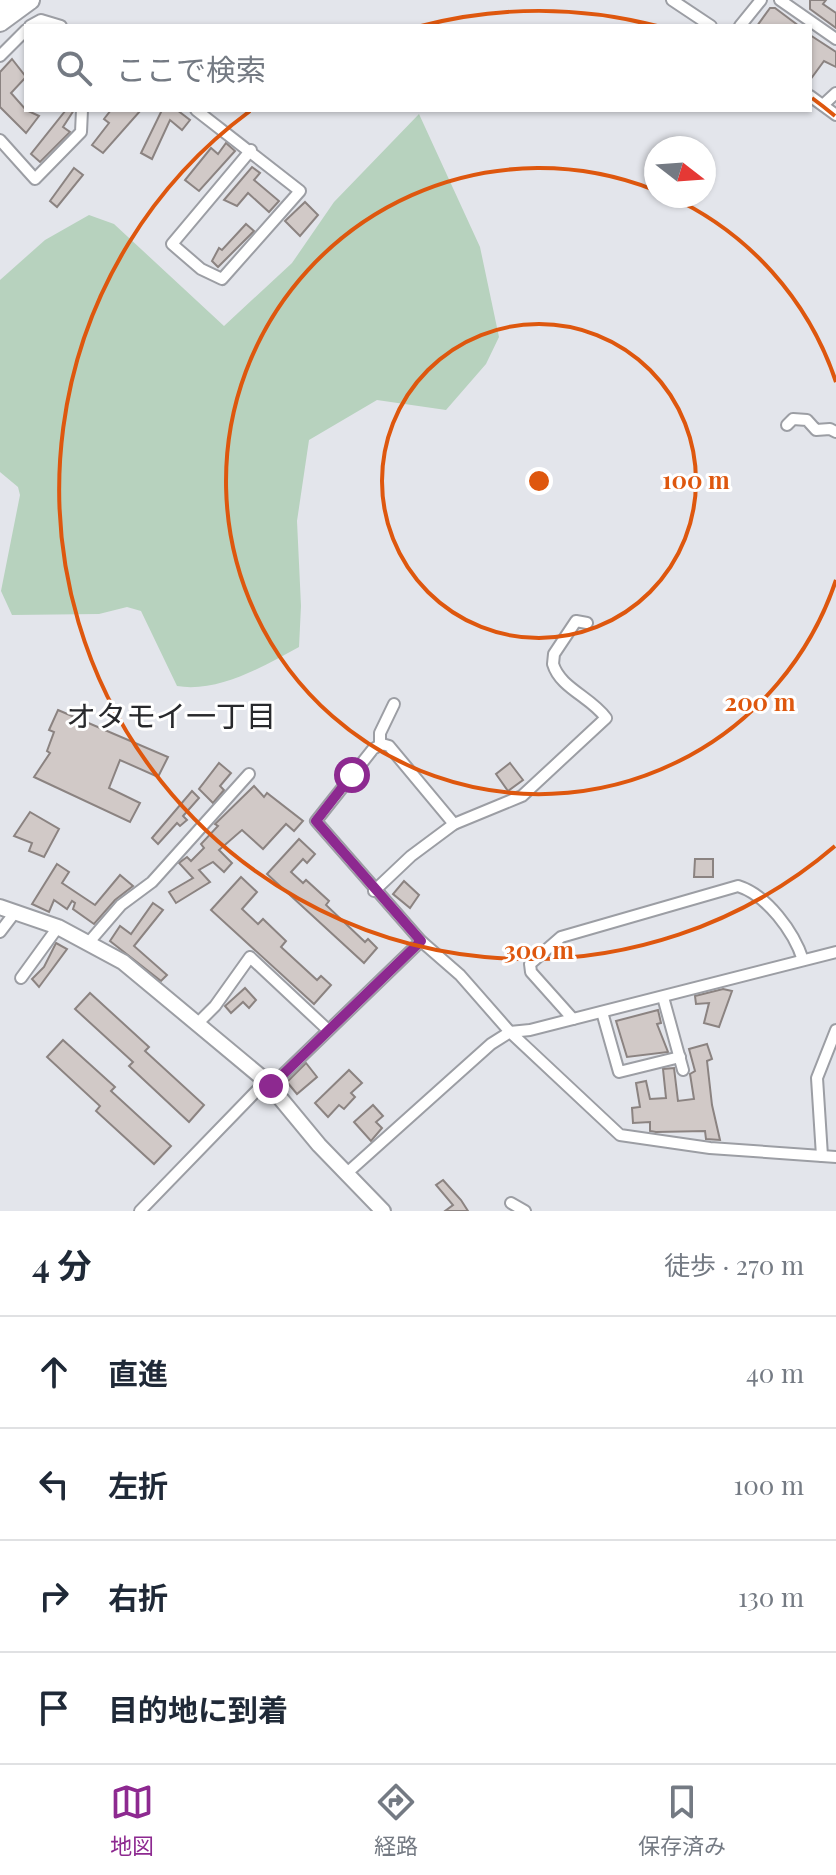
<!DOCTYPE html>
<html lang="ja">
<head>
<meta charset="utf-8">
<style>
	:root { --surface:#fff; --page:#f2f2f3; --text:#1f2937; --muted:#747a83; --line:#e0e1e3; --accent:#8d2990 }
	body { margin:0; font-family:"Playfair Display","Noto Sans JP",serif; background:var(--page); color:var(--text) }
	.compass { position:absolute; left:644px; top:136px; width:72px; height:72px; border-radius:50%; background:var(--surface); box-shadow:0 2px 6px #0004; rotate:107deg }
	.stop { position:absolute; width:24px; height:24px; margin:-18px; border:6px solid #8d2990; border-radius:50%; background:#fff }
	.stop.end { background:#8d2990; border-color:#fff; box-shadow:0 2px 8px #0008 }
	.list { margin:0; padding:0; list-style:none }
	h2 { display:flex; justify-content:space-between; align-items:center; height:104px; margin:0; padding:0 32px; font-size:34px }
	h2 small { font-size:26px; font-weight:400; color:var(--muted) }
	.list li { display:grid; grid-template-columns:52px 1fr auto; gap:24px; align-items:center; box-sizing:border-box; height:112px; padding:0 32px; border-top:2px solid var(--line) }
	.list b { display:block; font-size:30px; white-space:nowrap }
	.list em { font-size:26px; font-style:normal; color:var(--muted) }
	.icon { flex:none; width:44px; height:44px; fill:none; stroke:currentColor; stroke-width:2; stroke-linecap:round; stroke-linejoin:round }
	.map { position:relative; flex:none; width:836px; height:1211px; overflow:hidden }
	.search { position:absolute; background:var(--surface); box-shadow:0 2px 6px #0004; left:24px; right:24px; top:24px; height:88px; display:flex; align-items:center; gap:20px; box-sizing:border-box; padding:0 28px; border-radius:0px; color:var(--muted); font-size:30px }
	.sheet { height:552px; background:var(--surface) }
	nav { display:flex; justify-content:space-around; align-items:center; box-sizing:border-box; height:112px; border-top:2px solid var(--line); background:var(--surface); font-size:22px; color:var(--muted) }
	nav a { display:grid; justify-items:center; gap:4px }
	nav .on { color:var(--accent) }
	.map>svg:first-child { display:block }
	.green { fill:#b7d2be }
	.building { fill:#d1c9c7; stroke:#8b8381; stroke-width:2 }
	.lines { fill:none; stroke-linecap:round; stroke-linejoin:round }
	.street-casing { stroke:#9c9ea4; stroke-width:14 }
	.secondary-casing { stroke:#9c9ea4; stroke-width:18 }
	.highway-casing { stroke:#9c9ea4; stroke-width:22 }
	.street { stroke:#fff; stroke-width:10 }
	.secondary { stroke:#fff; stroke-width:14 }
	.highway { stroke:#fff; stroke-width:18 }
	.route { stroke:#8d2990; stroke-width:10 }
	.ring { fill:none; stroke:#de570e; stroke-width:4 }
	.labels { text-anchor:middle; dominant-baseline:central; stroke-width:6; stroke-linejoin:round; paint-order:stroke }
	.neighbourhood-label { font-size:30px; fill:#28292c; stroke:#fff }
	.centre { fill:#de570e; stroke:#fff; stroke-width:4 }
	.ring-label { font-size:24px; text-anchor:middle; font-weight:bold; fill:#de570e; stroke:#fff; stroke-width:6; stroke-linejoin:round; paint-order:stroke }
</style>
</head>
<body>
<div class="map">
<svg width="836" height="1211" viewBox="0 0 836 1211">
	<rect width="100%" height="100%" fill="#e3e5eb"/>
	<!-- green -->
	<path class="green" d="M419,114L480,247L499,337L486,364L446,410L377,400L309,440L297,521L301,606L299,647C264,666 218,693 177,686L141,611L127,607L99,614L12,615L1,591L20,495L18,487L0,472V280L45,240L89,215L114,224L224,326L292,263L334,202Z"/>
	<!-- building -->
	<g class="building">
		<polygon points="810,0 826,0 823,4 836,13 836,28 810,9"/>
		<polygon points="770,8 775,8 799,26 757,26"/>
		<polygon points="810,35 836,52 836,67 824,61 810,80"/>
		<polygon points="12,59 26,77 11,93 26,110 39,116 26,133 0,107 0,72"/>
		<polygon points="66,110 74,110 63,127 70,132 40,162 31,154"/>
		<polygon points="111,110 141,110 103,153 92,145 109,123 104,119"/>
		<polygon points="162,110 177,110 190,120 182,130 170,120 152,159 141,153"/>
		<polygon points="226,143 235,151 199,191 185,180 211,148 218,154"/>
		<polygon points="252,167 260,173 254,180 279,201 269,212 248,193 237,206 224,200"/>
		<polygon points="74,168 83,175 57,207 50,201"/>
		<polygon points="305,202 318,215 300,236 285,221"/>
		<polygon points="246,224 254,231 218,267 212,261 219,248 222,250"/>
		<polygon points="58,710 168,757 158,777 120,760 109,788 140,803 130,822 34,777 50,753 47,751 54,732 49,730"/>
		<polygon points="219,763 231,773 220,786 224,790 213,803 199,789"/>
		<polygon points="510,763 523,780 508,791 496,774"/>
		<polygon points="254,786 264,797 267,793 303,821 294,831 286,824 263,849 242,830 219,850 232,863 224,872 213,862 199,870 210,882 176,903 169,892 193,878 179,863 187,857 191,861 204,848 201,844 218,826 215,824"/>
		<polygon points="192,791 199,798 183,816 187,820 180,826 177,823 158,844 152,838"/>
		<polygon points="30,812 59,829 44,857 29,851 32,843 14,836"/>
		<polygon points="299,839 315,854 307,863 303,859 291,872 303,883 306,880 329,901 326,905 365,942 368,939 377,948 364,963 267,874"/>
		<polygon points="695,859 713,859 713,877 694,877"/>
		<polygon points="57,864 69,872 62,883 95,905 120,875 133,886 115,900 94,924 73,909 75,903 72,901 67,909 54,900 49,912 32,904"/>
		<polygon points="241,877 257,892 242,909 258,924 263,919 286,941 281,947 317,980 321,976 331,985 314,1004 211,910"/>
		<polygon points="404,881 419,895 410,908 393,894"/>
		<polygon points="153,903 163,910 134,946 167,975 161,981 110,941 120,926 131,934"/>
		<polygon points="56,943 67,949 39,987 32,979 44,967"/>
		<polygon points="245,988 256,1000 249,1008 243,1002 231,1013 225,1006"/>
		<polygon points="723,989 732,991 719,1027 704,1023 709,1003 696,1004 695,996"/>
		<polygon points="90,993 149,1047 145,1051 204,1105 189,1122 129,1066 133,1062 75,1009"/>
		<polygon points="658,1010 661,1023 657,1024 668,1052 627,1057 616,1021"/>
		<polygon points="63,1040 115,1087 111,1091 171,1146 154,1164 96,1111 100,1106 47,1057"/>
		<polygon points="707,1044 712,1059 707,1061 712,1105 720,1140 706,1139 705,1131 656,1132 650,1131 650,1122 633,1123 632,1108 640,1107 636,1083 646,1081 650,1099 666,1098 663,1069 674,1068 678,1101 694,1099 690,1074 695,1071 689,1049"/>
		<polygon points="306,1063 317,1077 297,1094 287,1082"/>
		<polygon points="349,1070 362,1083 351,1093 355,1097 344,1109 339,1105 328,1117 315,1103"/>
		<polygon points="373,1105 383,1116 376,1122 382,1128 371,1141 354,1122"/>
		<polygon points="443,1180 461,1200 468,1211 445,1211 453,1205 436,1185"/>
	</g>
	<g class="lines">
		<!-- street casing -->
		<g class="street-casing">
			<g id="street">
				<polyline points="672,0 711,26"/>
				<polyline points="780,0 836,39"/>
				<polyline points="30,26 41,20 61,26"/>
				<polyline points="740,26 761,0"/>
				<polyline points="0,56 26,30"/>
				<polyline points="810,96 836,115"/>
				<polyline points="823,105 836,93"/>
				<polyline points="196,110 300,191 222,279 201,269 172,244 251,150"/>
				<polyline points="0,140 35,179 81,132 82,110"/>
				<polyline points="787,425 793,419 807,420 816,430 830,429 836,432"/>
				<polyline points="380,746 380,733 394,704"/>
				<polyline points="454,824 389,746 382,744 373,749 316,821 421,941 460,975 510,1032 620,1135 710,1148 836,1157"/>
				<path d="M374,891L411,856L454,824L522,796L606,718C591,697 560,688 553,664L554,654L576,621L587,623"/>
				<polyline points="0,932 16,911"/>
				<polyline points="90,941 121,905 152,882 249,774"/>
				<polyline points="21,978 58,927"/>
				<polyline points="663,997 683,1070"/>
				<polyline points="602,1012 619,1072 680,1057"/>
				<path d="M573,1019L531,972L530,964L561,937L738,886C767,895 794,932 803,960"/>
				<polyline points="197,1024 215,1006 250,957 328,1030"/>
				<polyline points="271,1086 421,941"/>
				<polyline points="822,1156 817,1078 836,1030"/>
				<polyline points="347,1173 491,1044 510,1032 530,1030 836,952"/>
				<polyline points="511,1203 525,1211"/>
				<polyline points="140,1211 266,1081"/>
			</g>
		</g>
		<!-- secondary casing -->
		<g class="secondary-casing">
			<polyline id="secondary" points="0,907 58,927 123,962 266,1081 319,1145 383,1211"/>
		</g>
		<!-- highway casing -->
		<g class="highway-casing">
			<g id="highway">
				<polyline points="0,4 6,0"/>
				<polyline points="0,22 30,0"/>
			</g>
		</g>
		<!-- street -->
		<use href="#street" class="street"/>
		<!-- secondary -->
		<use href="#secondary" class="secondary"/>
		<!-- highway -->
		<use href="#highway" class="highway"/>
	</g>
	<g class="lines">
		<!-- route -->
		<polyline class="route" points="271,1086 421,941 316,821 352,775"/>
	</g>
	<!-- distance rings -->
	<g class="ring">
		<circle cx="539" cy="481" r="157"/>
		<path d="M836 580A313 313 0 1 1 654 190M669 196A313 313 0 0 1 836 382"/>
		<path d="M835 846A470 470 0 1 1 250 111M421 26A470 470 0 0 1 657 26M812 98A470 470 0 0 1 835 116"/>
	</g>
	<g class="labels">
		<!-- neighbourhood labels -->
		<g class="neighbourhood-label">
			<text x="171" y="715">オタモイ一丁目</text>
		</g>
	</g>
	<circle cx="539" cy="481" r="12" class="centre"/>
	<g class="ring-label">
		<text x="696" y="489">100 m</text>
		<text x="760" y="711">200 m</text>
		<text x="539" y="959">300 m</text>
	</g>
</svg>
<svg class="compass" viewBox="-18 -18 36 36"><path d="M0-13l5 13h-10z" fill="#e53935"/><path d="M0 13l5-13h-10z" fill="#747a83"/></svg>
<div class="stop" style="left:352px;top:775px"></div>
<div class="stop end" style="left:271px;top:1086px"></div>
<div class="search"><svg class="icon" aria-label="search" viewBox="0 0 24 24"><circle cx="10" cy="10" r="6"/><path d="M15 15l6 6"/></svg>ここで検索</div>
</div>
<section class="sheet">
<h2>4 分<small>徒歩 · 270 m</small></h2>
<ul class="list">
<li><svg class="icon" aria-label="ahead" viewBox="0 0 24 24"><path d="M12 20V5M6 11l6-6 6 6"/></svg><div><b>直進</b></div><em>40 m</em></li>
<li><svg class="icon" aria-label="left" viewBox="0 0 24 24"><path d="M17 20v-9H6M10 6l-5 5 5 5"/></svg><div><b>左折</b></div><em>100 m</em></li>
<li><svg class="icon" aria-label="right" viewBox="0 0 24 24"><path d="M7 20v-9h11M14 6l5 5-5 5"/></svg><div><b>右折</b></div><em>130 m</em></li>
<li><svg class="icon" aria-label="arrive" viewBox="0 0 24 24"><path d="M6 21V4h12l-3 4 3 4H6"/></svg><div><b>目的地に到着</b></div></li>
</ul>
</section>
<nav>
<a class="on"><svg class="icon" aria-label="map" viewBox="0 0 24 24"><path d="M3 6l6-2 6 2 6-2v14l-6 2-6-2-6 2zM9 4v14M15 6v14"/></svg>地図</a>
<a><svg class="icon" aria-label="directions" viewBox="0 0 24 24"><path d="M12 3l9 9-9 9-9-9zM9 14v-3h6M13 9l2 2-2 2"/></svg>経路</a>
<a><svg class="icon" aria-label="saved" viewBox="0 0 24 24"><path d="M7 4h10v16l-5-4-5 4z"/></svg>保存済み</a>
</nav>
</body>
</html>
